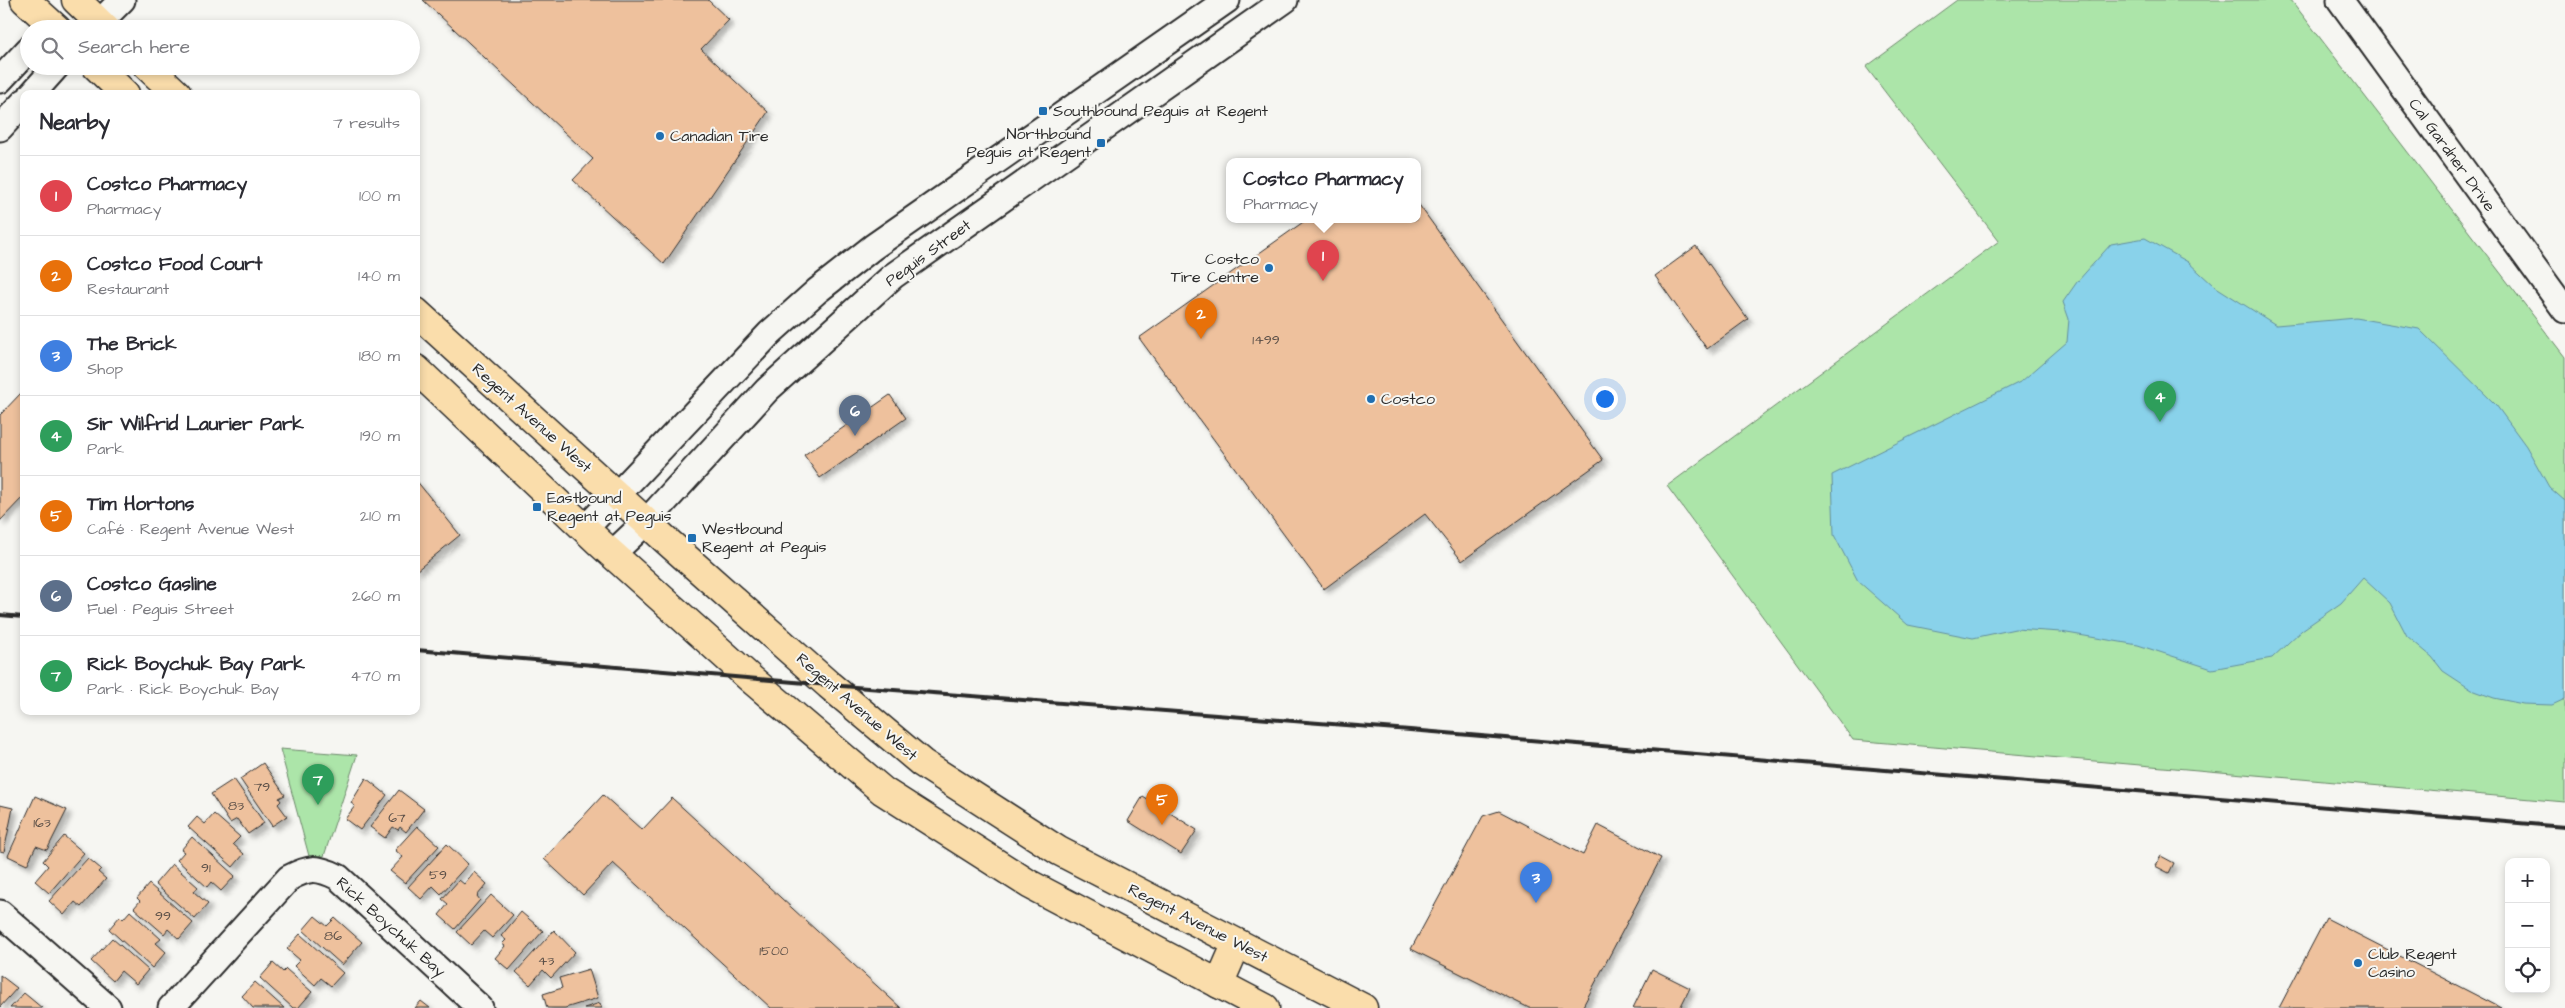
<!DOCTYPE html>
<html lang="en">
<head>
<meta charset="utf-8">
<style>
	:root { --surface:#fff; --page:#f7f7f7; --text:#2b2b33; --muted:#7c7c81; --line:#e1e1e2; --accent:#1f6fb2 }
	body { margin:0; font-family:"Architects Daughter",sans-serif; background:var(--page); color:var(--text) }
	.controls { position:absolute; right:15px; bottom:15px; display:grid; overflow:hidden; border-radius:10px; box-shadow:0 2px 8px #0003 }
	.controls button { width:45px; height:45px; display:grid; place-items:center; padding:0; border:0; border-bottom:1px solid var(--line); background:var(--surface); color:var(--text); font:25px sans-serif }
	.you { position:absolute; left:1604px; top:398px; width:18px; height:18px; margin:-12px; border:4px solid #fff; border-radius:50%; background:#1a73e8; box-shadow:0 0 0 8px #1a73e833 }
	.badge { display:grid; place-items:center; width:32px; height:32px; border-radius:50%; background:var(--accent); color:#fff; font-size:16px; font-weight:700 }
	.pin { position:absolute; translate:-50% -41px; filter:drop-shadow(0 1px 2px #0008) }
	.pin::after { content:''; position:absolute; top:26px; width:18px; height:15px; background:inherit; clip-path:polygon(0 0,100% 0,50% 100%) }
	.popup { position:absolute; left:1226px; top:158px; width:195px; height:65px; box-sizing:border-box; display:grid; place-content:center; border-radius:10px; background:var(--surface); filter:drop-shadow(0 1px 4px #0005); font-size:16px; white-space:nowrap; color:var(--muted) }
	.popup b { font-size:19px; color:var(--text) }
	.popup::after { content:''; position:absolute; left:50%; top:100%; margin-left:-10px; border:10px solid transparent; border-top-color:var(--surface) }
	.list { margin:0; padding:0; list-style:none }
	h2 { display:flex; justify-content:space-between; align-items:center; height:65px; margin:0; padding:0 20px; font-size:21px }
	h2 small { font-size:16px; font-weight:400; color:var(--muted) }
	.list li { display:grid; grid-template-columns:32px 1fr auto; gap:15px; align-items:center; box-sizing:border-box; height:80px; padding:0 20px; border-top:1px solid var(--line) }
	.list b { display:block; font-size:19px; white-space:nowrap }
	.list p { margin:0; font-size:16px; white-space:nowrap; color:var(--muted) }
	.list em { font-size:16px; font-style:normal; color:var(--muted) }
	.icon { flex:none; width:28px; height:28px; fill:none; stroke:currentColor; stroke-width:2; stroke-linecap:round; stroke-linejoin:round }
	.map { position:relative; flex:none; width:2565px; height:1008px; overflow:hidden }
	.search { position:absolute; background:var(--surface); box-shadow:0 2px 8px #0003; left:20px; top:20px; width:400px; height:55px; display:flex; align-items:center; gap:12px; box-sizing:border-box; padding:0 18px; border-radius:28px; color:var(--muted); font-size:19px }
	.panel { position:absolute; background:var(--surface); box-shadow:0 2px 8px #0003; left:20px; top:90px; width:400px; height:625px; border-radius:10px }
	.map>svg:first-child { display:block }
	.green { fill:#ace5a9; stroke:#6c886a }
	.water { fill:#89d2ea; stroke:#638f9e }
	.building { fill:#eec19d; stroke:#2b2b2b; filter:url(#shadow) }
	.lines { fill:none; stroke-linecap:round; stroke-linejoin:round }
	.minor-casing { stroke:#2b2b2b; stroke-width:29 }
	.major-casing { stroke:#2b2b2b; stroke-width:31 }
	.minor { stroke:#f6f6f2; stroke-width:25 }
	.major { stroke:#faddab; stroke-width:28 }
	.rail { stroke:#2b2b2b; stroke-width:4 }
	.poi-dot { fill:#1f6fb2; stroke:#f6f6f2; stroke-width:2 }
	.labels { text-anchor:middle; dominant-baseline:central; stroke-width:4; stroke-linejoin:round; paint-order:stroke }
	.number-label { font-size:14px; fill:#5c5048 }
	.poi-label { font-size:16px; fill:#2b2b2b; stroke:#f6f6f2; text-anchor:start }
	.street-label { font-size:16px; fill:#2b2b2b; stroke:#f6f6f2 }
</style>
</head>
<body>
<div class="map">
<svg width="2565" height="1008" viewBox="0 0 2565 1008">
	<defs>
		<filter id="shadow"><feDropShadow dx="4.5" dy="4.5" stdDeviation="2.5" flood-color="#0004"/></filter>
	</defs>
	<rect width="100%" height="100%" fill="#f6f6f2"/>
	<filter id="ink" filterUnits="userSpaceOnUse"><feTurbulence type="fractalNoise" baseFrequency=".02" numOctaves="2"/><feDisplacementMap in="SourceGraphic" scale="10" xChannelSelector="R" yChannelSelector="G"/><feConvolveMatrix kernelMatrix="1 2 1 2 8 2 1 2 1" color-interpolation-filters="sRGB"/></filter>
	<g filter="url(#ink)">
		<!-- green -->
		<g class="green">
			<polygon points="1957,0 2291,0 2565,357 2565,802 1853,740 1667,486 1999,241 1866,67"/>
			<polygon points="280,749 357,755 324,856 309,856"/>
		</g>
		<!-- water -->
		<polygon class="water" points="2145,238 2188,262 2213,285 2276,325 2356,318 2419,329 2496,405 2526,446 2549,487 2565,501 2565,699 2552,705 2523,704 2494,698 2472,690 2443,671 2432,657 2407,636 2390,603 2363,578 2341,603 2302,630 2272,658 2212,669 2138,645 2061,632 2015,629 1973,638 1908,625 1858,581 1834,535 1832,475 2022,381 2067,342 2069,319 2063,302 2077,282 2111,244"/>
		<!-- building -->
		<g class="building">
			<polygon points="423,0 708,0 729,20 701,49 768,112 664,264 573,180 593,159"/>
			<polygon points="1417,202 1603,460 1462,561 1425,514 1324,589 1139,338 1306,220 1417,220"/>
			<polygon points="1696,246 1748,319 1707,349 1655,276"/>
			<polygon points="22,392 24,496 0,521 0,415"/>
			<polygon points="890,395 906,418 820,478 804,455"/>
			<polygon points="416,480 460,535 416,571"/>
			<polygon points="263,763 285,795 279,798 281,801 278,804 287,816 272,826 240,779"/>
			<polygon points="366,778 387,795 360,830 345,819 355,806 351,803"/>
			<polygon points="234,779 264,823 248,834 237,819 230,823 211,794"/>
			<polygon points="399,790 424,809 406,832 400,827 398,830 393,827 385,838 370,827"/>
			<polygon points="603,795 642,830 672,798 901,1008 771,1008 613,863 583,895 544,859"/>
			<polygon points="35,796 67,810 47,850 36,846 27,865 8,856"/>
			<polygon points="1143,796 1197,830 1181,854 1128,821"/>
			<polygon points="0,805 13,808 4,852 0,851"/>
			<polygon points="1499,811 1583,855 1598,825 1661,858 1582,1008 1529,1008 1411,949 1483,816"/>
			<polygon points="214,814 240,837 233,844 244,854 233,867 188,827 197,817 205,824"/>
			<polygon points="417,826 439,846 405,883 390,871 403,857 395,850"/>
			<polygon points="64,836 84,853 49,893 35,881 48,866 43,861"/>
			<polygon points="192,837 235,876 221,891 211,882 207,887 177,860 184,852 181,850"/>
			<polygon points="447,844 468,864 441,894 433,886 421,899 408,887"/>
			<polygon points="2161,856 2174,863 2169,873 2155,866"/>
			<polygon points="88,858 101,869 98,872 106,879 81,907 75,902 64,915 49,901"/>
			<polygon points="172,864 198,887 194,892 208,904 195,919 155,884"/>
			<polygon points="474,872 487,884 477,896 480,900 455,929 439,915 448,904 442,899 459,880 464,884"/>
			<polygon points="149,884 193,923 179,939 168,929 164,934 134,908 140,901 137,898"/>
			<polygon points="491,895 513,915 492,938 484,931 471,945 457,932"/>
			<polygon points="130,911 161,939 156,943 166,952 152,968 109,929 120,916 123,919"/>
			<polygon points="521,912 543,931 509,970 495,958 505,946 502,944 506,940 501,936"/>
			<polygon points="315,916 327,926 335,918 362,942 342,965 303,930"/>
			<polygon points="2326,918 2501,1008 2279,1008"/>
			<polygon points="554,930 575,952 551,978 543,970 530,985 516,972"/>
			<polygon points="300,934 343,973 331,986 321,978 315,985 294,966 300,960 287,949"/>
			<polygon points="112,938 148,970 136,984 121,971 113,981 91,961"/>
			<polygon points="273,963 283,972 286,969 312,992 298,1008 293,1008 260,978"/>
			<polygon points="589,969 598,998 565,1008 547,1008 543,994 562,988 559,978"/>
			<polygon points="1652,969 1690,988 1680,1008 1633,1008"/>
			<polygon points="0,975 17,988 0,1007"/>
			<polygon points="255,982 284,1008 253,1008 242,996"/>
			<polygon points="24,993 42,1008 10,1008"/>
			<polygon points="421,1001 430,1008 415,1008"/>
			<polygon points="600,1003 602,1008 584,1008"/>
		</g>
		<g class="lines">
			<!-- minor casing -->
			<g class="minor-casing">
				<g id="minor">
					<polyline points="2340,0 2565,310"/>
					<polyline points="93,29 122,0"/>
					<polyline points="0,80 29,49"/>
					<polyline points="32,94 57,66"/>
					<polyline points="0,128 24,102"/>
					<polyline points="585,529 770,333 817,291 873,247 1227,0"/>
					<polyline points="612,554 646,522 767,390 893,276 1285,0"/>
					<polyline points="0,913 108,1008"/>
					<path d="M171,1008L289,878C309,867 317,867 338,877L480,1008"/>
				</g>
			</g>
			<!-- major casing -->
			<g class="major-casing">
				<g id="major">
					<polyline points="25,0 57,29"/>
					<polyline points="76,0 106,29"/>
					<polyline points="96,66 125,94"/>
					<polyline points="147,66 177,94"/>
					<polyline points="416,312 668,542 829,685 922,763 1059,851 1363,1008"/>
					<polyline points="416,369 602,545 751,679 883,791 1029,884 1265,1008"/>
					<polyline points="1219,984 1237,943"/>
				</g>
			</g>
			<!-- minor -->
			<use href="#minor" class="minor"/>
			<!-- major -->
			<use href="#major" class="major"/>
			<!-- rail -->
			<g class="rail">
				<polyline points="0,615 24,617"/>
				<polyline points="416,650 829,685 1410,730 2565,827"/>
			</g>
		</g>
	</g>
	<!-- markers -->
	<g class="poi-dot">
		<rect x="1038" y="106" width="10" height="10" rx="2.5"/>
		<circle cx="660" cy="136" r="5"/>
		<rect x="1096" y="138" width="10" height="10" rx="2.5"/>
		<circle cx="1269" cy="268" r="5"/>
		<circle cx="1371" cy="399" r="5"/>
		<rect x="532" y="502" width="10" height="10" rx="2.5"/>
		<rect x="687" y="533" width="10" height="10" rx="2.5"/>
		<circle cx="2358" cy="963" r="5"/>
	</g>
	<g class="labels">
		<!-- number labels -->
		<g class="number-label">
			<text x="1266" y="340">1499</text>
			<text x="262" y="787">79</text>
			<text x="236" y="806">83</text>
			<text x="397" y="818">67</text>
			<text x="42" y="823">163</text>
			<text x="206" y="868">91</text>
			<text x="438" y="875">59</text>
			<text x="163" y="916">99</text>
			<text x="333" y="936">86</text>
			<text x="774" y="951">1500</text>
			<text x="546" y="961">43</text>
		</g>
		<!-- poi labels -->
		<g class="poi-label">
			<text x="1053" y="111">Southbound Peguis at Regent</text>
			<text x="1091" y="134" text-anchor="end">Northbound<tspan x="1091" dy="18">Peguis at Regent</tspan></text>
			<text x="670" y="136">Canadian Tire</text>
			<text x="1259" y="259" text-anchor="end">Costco<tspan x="1259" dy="18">Tire Centre</tspan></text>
			<text x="1381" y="399">Costco</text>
			<text x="547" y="498">Eastbound<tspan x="547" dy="18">Regent at Peguis</tspan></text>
			<text x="702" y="529">Westbound<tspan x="702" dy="18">Regent at Peguis</tspan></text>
			<text x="2368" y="954">Club Regent<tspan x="2368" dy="18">Casino</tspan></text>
		</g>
		<!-- street labels -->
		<g class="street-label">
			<text transform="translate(2452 155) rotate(54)">Cal Gardner Drive</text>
			<text transform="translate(928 253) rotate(-36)">Peguis Street</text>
			<text transform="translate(532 418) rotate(42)">Regent Avenue West</text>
			<text transform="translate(857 707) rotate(41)">Regent Avenue West</text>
			<text transform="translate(1198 923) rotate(27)">Regent Avenue West</text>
			<text transform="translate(391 927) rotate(42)">Rick Boychuk Bay</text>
		</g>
	</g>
</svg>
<div class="controls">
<button>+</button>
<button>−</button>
<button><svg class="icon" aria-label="locate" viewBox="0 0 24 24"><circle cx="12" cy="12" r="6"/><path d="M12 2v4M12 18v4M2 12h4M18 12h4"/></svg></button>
</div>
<div class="you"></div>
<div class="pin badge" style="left:1323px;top:281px;background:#e0444e">1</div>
<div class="popup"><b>Costco Pharmacy</b>Pharmacy</div>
<div class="pin badge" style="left:1201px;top:339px;background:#e8710a">2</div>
<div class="pin badge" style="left:1536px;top:903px;background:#3f7fe0">3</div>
<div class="pin badge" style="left:2160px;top:422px;background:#2e9e5b">4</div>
<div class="pin badge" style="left:1162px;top:825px;background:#e8710a">5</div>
<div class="pin badge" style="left:855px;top:436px;background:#5c6f8a">6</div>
<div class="pin badge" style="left:318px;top:805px;background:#2e9e5b">7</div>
<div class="search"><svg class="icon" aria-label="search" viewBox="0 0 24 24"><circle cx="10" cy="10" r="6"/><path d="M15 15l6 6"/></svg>Search here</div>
<section class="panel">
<h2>Nearby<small>7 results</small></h2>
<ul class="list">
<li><span class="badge" style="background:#e0444e">1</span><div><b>Costco Pharmacy</b><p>Pharmacy</p></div><em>100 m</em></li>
<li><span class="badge" style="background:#e8710a">2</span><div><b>Costco Food Court</b><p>Restaurant</p></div><em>140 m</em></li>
<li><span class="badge" style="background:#3f7fe0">3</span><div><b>The Brick</b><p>Shop</p></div><em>180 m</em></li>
<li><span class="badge" style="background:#2e9e5b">4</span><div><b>Sir Wilfrid Laurier Park</b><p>Park</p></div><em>190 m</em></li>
<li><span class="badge" style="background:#e8710a">5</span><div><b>Tim Hortons</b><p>Café · Regent Avenue West</p></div><em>210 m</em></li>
<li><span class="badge" style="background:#5c6f8a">6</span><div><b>Costco Gasline</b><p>Fuel · Peguis Street</p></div><em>260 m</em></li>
<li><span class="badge" style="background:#2e9e5b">7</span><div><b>Rick Boychuk Bay Park</b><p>Park · Rick Boychuk Bay</p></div><em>470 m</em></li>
</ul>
</section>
</div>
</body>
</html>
